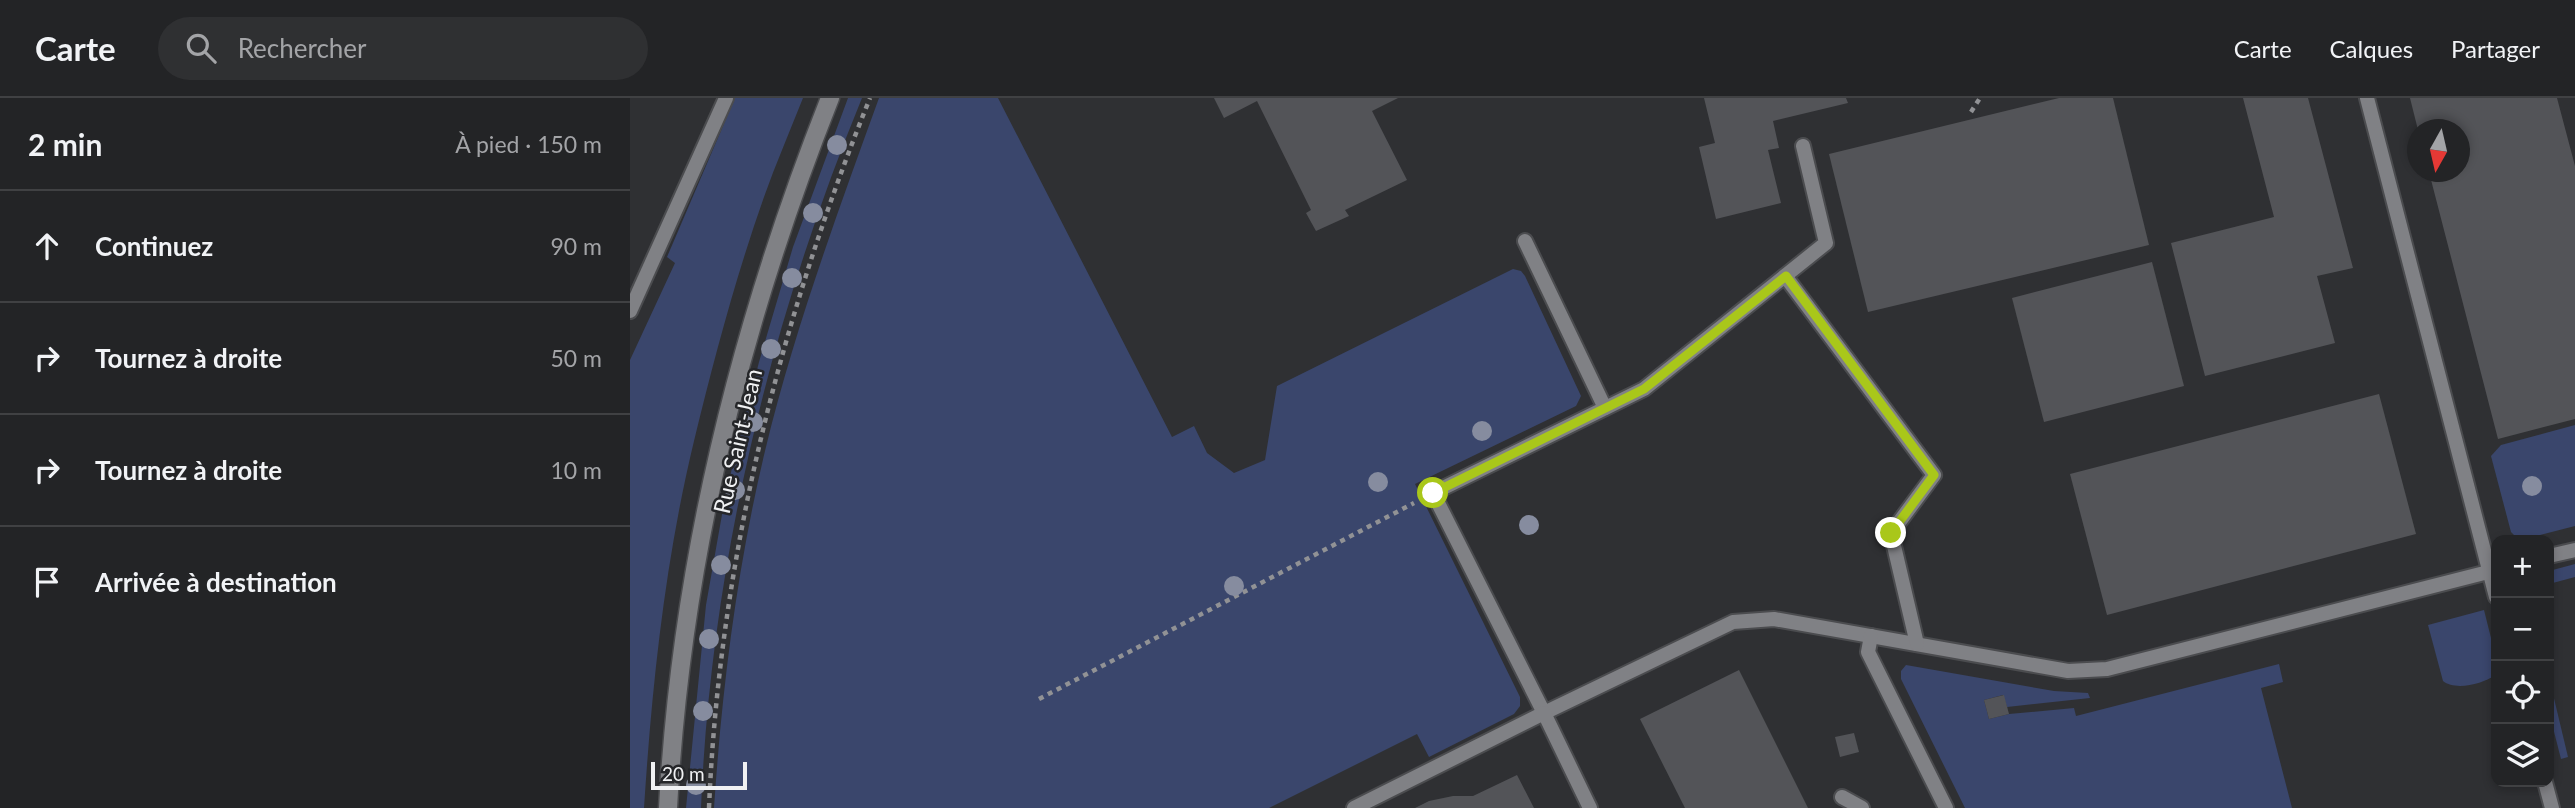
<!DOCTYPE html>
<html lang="fr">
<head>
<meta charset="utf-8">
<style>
	:root { --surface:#232426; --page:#2f3032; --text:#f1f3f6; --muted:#a3a4a7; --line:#404143 }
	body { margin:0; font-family:Lato,sans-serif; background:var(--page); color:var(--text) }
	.controls { position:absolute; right:21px; bottom:21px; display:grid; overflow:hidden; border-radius:14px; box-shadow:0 4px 10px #0003 }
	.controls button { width:63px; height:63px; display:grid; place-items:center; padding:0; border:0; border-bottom:2px solid var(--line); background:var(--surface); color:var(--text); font:35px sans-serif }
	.compass { position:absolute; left:1777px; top:21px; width:63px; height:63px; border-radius:50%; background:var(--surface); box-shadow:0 4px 10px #0003; rotate:188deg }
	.scale { position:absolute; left:21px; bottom:18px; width:96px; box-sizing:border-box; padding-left:7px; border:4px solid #f0f1f3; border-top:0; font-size:19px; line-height:24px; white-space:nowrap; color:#f0f1f3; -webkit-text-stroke:5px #252629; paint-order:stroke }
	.stop { position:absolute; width:21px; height:21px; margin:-16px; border:5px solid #a9c71a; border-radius:50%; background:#fff }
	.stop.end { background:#a9c71a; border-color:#fff; box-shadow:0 2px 7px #0008 }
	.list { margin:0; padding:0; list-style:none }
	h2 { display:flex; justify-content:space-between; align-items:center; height:91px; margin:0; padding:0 28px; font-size:30px }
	h2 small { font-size:23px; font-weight:400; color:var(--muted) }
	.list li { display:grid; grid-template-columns:46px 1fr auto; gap:21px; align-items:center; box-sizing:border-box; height:112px; padding:0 28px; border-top:2px solid var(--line) }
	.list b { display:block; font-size:26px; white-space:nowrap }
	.list em { font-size:23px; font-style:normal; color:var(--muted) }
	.icon { flex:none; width:38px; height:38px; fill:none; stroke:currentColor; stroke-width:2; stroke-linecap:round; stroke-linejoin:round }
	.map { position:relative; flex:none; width:1945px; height:710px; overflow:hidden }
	header { display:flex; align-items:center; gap:42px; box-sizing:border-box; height:98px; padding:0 35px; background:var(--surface); border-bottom:2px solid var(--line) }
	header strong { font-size:33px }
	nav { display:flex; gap:38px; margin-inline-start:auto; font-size:24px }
	.search { width:490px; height:63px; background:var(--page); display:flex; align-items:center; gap:18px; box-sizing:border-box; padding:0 24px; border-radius:38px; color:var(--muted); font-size:26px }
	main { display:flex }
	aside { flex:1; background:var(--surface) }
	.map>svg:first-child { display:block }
	.green { fill:#3a466c }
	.building { fill:#535458 }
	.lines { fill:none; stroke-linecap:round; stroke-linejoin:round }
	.service-casing { stroke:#4b4c4f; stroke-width:18 }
	.tertiary-casing { stroke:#4b4c4f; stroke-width:21 }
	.path { stroke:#919295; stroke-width:4.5; stroke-dasharray:5 5; stroke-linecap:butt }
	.service { stroke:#808185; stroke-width:14 }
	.tertiary { stroke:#808185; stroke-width:18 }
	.tree { fill:#868c9f }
	.route { stroke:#a9c71a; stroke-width:9 }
	.labels { text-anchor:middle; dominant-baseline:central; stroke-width:5; stroke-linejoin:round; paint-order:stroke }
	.street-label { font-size:23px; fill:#f0f1f3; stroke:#252629 }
</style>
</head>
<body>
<header>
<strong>Carte</strong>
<div class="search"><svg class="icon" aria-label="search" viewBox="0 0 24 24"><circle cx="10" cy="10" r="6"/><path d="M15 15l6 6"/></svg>Rechercher</div>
<nav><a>Carte</a><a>Calques</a><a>Partager</a></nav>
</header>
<main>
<aside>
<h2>2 min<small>À pied · 150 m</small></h2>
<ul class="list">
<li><svg class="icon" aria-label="ahead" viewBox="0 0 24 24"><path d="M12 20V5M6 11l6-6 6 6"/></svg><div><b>Continuez</b></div><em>90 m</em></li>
<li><svg class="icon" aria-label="right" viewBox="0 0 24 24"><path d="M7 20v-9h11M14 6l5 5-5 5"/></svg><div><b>Tournez à droite</b></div><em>50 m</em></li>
<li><svg class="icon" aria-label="right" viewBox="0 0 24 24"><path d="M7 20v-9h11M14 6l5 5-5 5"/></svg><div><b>Tournez à droite</b></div><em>10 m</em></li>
<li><svg class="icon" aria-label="arrive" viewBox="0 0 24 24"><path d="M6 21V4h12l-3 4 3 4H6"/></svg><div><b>Arrivée à destination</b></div></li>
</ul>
</aside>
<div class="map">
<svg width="1945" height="710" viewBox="0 0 1945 710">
	<rect width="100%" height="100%" fill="#2f3033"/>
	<!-- green -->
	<g class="green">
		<path d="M105,0H173C160,33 146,65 134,99C106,178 84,261 64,343C35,463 22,587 14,710H0V262L45,165L37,159Z"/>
		<path d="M218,0H232C140,224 81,467 71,710H56L76,507L96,394L129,264L163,149Z"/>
		<path d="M249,0H368L542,339L564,328L577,355L604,375L635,362L647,288L883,171L891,173L895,178L951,298L946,308L785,386L890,599V608L884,616L799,659L787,636L639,710H84C92,590 107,470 135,353C164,233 207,116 249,0Z"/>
		<polygon points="1945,327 1945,428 1894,441 1886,439 1881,434 1861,358 1871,347"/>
		<polygon points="1945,466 1945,479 1919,486 1919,473"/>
		<path d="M1854,512L1866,560L1865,577C1853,586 1825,593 1813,583L1798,527Z"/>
		<polygon points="1649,566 1653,584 1631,590 1662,710 1335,710 1271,581 1271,573 1276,567 1424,593 1458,595 1460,600 1377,609 1373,597 1354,602 1359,621 1379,616 1444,610 1446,618"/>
		<polygon points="1922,592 1938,659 1931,661 1919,614 1919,593"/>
	</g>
	<!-- building -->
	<g class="building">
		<polygon points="584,0 768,0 742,13 777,82 715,112 719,118 686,133 676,115 681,112 627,3 594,20"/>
		<polygon points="1074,0 1216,0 1218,5 1143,23 1149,50 1138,52 1151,105 1086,121 1069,49 1085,45"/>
		<polygon points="1429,0 1483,0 1519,147 1238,214 1199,56"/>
		<polygon points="1613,0 1678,0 1723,170 1687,178 1705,245 1575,278 1541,145 1644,119"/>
		<polygon points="1780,0 1927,0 1945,68 1945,321 1868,341 1799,74 1829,74 1829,32 1788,32"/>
		<polygon points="1522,164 1554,288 1414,324 1382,200"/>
		<polygon points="1749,296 1786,436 1477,517 1440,376"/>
		<polygon points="1109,572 1178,710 1055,710 1010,621"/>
		<polygon points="1374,597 1379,616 1359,621 1354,602"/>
		<polygon points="1224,635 1229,654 1210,659 1205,639"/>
		<polygon points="887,677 904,710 785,710 799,703 823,698 843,698"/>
	</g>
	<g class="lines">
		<!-- service casing -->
		<g class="service-casing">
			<g id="service">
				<polyline points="1737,0 1866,499"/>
				<polyline points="1173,48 1196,145 1014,291 803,395 914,615 1103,524 1144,521 1438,573 1477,571 1866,472"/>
				<polyline points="895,143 975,310"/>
				<polyline points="1155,178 1304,377 1261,435 1287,546"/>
				<polyline points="0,213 96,0"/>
				<polyline points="1919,458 1945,452"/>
				<polyline points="1241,538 1238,554 1316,710"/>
				<polyline points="1915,684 1922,710"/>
				<polyline points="1212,699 1232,710"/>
				<polyline points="724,710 914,615 960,710"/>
			</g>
		</g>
		<!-- tertiary casing -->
		<g class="tertiary-casing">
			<path id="tertiary" d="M38,710C51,465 110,227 200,0"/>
		</g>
		<!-- path -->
		<g class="path">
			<polyline points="1341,14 1350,0"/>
			<polyline points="409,601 784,405"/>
			<path d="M79,710C89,467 149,225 240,0"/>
		</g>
		<!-- service -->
		<use href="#service" class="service"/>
		<!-- tertiary -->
		<use href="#tertiary" class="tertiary"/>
	</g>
	<!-- trees -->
	<g class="tree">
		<circle cx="207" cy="47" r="10"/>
		<circle cx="183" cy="115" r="10"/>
		<circle cx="162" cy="180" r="10"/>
		<circle cx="141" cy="251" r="10"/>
		<circle cx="123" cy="324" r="10"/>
		<circle cx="852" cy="333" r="10"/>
		<circle cx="748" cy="384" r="10"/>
		<circle cx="1902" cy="388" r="10"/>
		<circle cx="105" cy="392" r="10"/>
		<circle cx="899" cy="427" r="10"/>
		<circle cx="91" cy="467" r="10"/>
		<circle cx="604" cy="488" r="10"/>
		<circle cx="79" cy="541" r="10"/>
		<circle cx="73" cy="613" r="10"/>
		<circle cx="66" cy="687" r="10"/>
	</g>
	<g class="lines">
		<!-- route -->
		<polyline class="route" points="803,395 1014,291 1156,178 1304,377 1261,435"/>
	</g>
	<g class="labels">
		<!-- street labels -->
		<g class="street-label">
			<text transform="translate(107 343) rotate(-77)">Rue Saint-Jean</text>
		</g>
	</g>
</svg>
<div class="controls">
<button>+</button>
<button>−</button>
<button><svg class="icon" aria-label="locate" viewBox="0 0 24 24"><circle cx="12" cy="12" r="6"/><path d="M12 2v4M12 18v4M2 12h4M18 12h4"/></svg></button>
<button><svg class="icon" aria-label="layers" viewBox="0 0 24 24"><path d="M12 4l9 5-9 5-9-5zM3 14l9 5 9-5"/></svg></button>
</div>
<svg class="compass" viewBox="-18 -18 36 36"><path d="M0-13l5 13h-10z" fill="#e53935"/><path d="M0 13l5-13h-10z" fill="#a3a4a7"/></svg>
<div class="scale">20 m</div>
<div class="stop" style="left:803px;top:395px"></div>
<div class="stop end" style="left:1261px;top:435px"></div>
</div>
</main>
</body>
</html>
